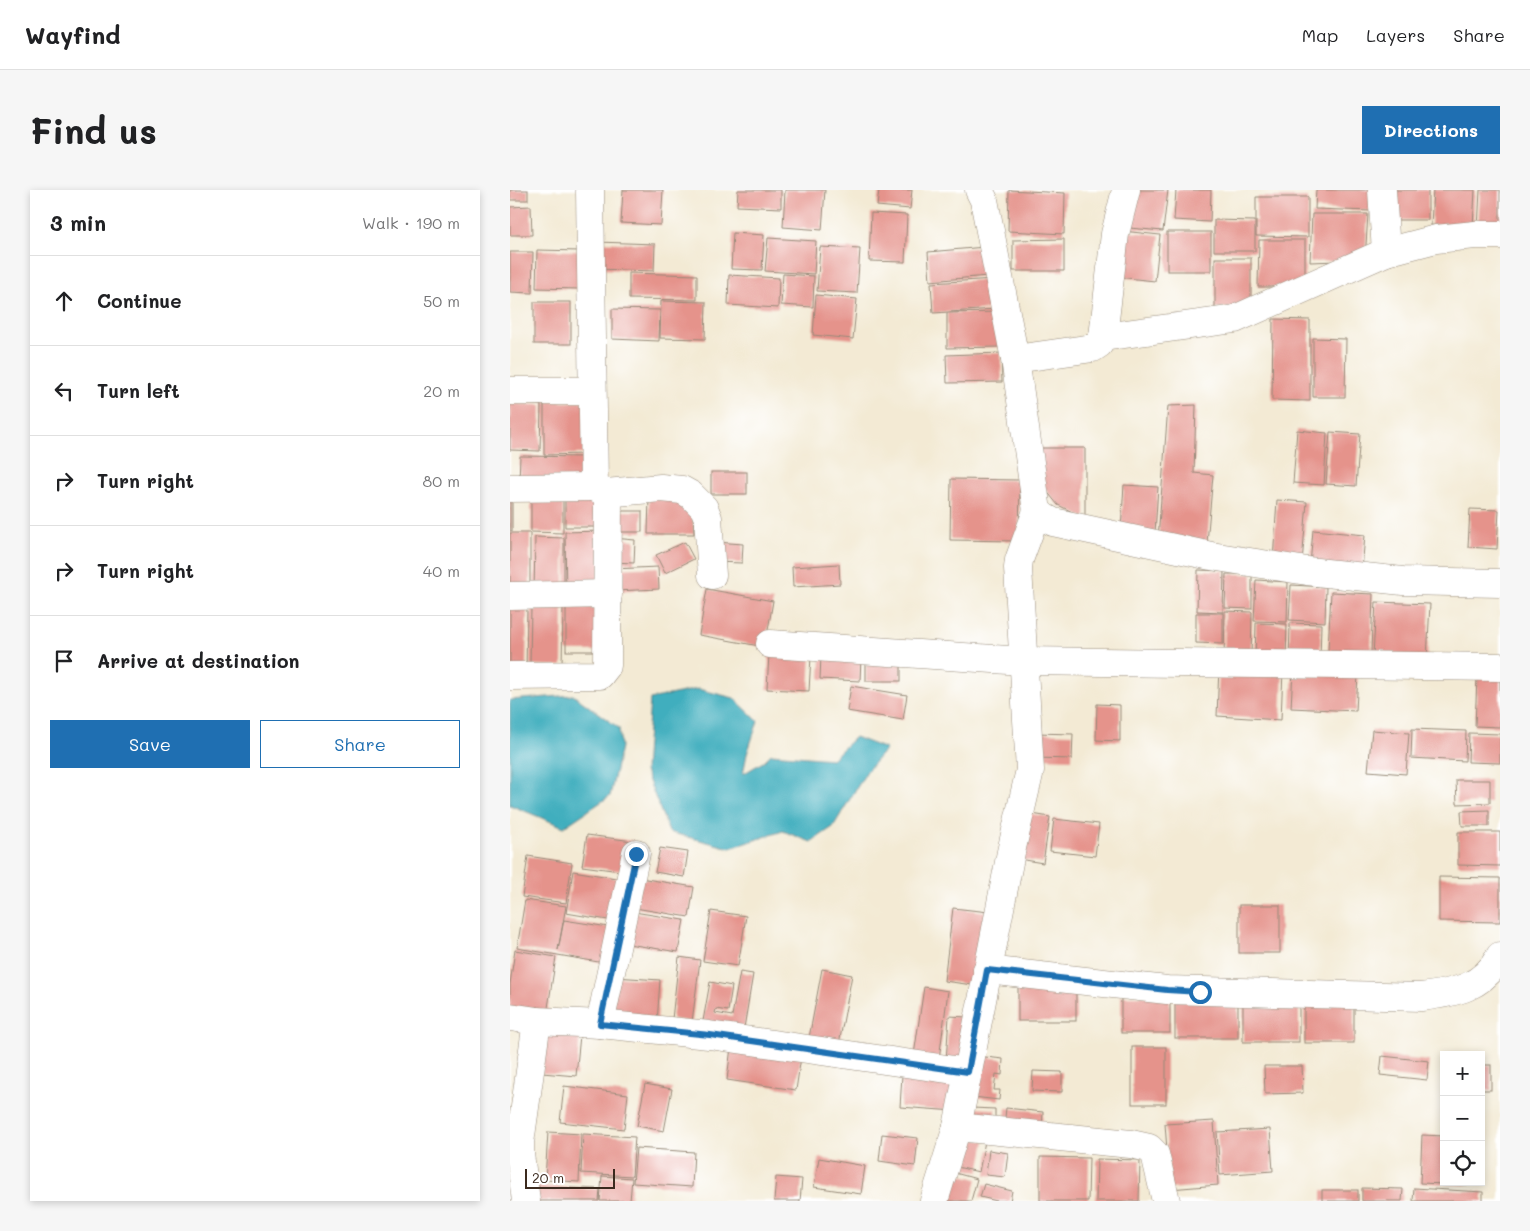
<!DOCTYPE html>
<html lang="en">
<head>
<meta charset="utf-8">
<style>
	:root { --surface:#fff; --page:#f6f6f6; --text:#202124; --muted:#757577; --line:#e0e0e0; --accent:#1f6fb2 }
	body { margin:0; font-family:Mali,sans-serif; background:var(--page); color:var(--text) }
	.controls { position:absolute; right:15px; bottom:15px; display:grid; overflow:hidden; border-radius:0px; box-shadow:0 2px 8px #0003 }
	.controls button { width:45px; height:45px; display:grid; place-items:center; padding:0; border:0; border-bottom:1px solid var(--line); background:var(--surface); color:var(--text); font:25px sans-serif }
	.scale { position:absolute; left:15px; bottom:12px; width:90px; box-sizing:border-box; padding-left:5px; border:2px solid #3b2a1e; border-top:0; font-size:14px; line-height:18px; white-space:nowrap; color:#3b2a1e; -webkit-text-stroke:4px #fff; paint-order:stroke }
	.stop { position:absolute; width:15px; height:15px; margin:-11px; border:4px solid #1f6fb2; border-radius:50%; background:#fff }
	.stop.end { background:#1f6fb2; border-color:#fff; box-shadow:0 1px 5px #0008 }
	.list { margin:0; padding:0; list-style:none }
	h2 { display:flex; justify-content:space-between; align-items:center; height:65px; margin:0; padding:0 20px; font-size:21px }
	h2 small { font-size:16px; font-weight:400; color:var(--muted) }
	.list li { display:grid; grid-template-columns:32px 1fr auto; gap:15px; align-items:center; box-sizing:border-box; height:90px; padding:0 20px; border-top:1px solid var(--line) }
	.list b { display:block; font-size:19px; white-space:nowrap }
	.list em { font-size:16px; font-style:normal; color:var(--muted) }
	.actions { display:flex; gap:10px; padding:15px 20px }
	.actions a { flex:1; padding:11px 0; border:1px solid var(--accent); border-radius:0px; text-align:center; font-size:18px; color:var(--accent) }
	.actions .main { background:var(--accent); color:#fff }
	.icon { flex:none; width:28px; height:28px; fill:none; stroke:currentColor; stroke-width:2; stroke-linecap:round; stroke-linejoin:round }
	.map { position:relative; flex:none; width:990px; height:1011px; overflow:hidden; border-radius:0px }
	header { display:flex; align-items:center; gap:30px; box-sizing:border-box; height:70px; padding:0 25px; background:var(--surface); border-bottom:1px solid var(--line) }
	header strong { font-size:24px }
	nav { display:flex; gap:28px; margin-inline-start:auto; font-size:18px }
	.intro { display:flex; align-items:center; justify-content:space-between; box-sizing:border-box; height:120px; padding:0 30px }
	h1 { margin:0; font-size:35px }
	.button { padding:12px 22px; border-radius:0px; background:var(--accent); color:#fff; font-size:18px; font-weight:700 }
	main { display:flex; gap:30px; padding:0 30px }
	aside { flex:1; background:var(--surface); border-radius:0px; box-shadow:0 2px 8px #0003 }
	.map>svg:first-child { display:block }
	.water { fill:#41aebe; stroke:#3e6c6e }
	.building { fill:#e5938b }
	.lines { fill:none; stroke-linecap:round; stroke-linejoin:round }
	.minor-casing { stroke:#978a79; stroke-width:29 }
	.minor { stroke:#fff; stroke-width:28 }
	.route { stroke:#1f6fb2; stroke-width:6 }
</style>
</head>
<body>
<header>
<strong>Wayfind</strong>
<nav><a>Map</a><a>Layers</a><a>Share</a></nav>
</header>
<div class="intro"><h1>Find us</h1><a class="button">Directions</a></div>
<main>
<aside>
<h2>3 min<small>Walk · 190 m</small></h2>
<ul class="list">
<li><svg class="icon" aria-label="ahead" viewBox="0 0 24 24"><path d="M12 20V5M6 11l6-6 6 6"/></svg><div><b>Continue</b></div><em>50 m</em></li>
<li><svg class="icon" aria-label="left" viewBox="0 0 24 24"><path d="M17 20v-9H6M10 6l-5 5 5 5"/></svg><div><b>Turn left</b></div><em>20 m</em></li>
<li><svg class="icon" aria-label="right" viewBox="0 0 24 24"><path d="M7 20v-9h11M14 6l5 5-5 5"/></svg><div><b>Turn right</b></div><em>80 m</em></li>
<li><svg class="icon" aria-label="right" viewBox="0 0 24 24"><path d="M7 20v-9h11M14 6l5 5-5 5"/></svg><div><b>Turn right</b></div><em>40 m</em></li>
<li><svg class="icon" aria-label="arrive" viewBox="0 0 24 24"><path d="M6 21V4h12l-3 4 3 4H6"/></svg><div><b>Arrive at destination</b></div></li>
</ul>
<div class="actions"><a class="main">Save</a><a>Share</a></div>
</aside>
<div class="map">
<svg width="990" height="1011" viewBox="0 0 990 1011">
	<rect width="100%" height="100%" fill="#fff"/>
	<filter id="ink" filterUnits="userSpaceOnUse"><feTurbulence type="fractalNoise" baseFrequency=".02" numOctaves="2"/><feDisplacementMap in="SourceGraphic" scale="10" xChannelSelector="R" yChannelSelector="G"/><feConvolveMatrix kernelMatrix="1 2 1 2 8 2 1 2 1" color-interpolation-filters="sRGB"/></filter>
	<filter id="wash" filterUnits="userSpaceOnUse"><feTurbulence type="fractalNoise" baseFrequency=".0096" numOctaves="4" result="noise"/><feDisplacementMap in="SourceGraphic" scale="20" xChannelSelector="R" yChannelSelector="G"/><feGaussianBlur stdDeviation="1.12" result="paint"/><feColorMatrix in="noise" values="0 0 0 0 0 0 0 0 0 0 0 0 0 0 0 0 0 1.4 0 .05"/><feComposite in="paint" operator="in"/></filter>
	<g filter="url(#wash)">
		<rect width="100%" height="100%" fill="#f3ead4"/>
		<!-- water -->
		<g class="water">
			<polygon points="188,499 224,508 248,531 237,564 233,584 253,572 261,564 322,569 345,547 376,559 357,581 323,637 301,652 273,641 220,658 159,642 135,581 140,509"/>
			<polygon points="63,505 109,538 111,557 100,606 54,637 0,615 0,510"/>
		</g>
		<g id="blocks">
			<!-- building -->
			<g class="building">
				<rect x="0" y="0" width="18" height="10"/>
				<polygon points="113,0 153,0 151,35 111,33"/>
				<polygon points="228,0 271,0 271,18 227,16"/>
				<polygon points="275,0 315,0 312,40 273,37"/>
				<polygon points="369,0 402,0 400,19 367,16"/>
				<polygon points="499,0 555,3 554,44 498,41"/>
				<polygon points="622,0 658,0 653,41 619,38"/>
				<polygon points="666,0 701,0 700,32 664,30"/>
				<polygon points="806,0 861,0 860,21 805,19"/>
				<rect x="875" y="0" width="43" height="30"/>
				<polygon points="923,0 965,0 963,37 921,35"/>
				<polygon points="970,0 990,0 990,40 968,39"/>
				<polygon points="746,7 798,7 798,47 746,46"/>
				<polygon points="21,16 22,45 0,45 0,17"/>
				<polygon points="361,23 397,25 395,72 359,71"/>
				<polygon points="802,24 858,24 855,70 800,72"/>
				<polygon points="704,30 745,31 745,61 704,61"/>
				<polygon points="612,41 650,45 645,91 607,87"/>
				<rect x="657" y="42" width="44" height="39"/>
				<polygon points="223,43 254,45 252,80 221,79"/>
				<polygon points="258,48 306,51 304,84 255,81"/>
				<polygon points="554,49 554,81 503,81 503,50"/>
				<polygon points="749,50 795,50 795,97 748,97"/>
				<polygon points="87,52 145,54 144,81 86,79"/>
				<polygon points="310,57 350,59 347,103 307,101"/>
				<polygon points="475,57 478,86 420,91 418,62"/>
				<polygon points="27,60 70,61 69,99 26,98"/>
				<polygon points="0,62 23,62 22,103 0,102"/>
				<rect x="705" y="68" width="36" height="50"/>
				<polygon points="119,83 187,85 187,110 119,109"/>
				<polygon points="273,84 304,86 303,117 271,115"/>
				<polygon points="219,85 269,88 268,118 218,115"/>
				<polygon points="484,89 486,119 423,123 421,93"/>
				<polygon points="306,105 347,109 343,149 303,145"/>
				<polygon points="151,111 196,112 195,149 150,148"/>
				<rect x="24" y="112" width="37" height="42"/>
				<polygon points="102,119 150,120 149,151 102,149"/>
				<polygon points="489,122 490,157 437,158 437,123"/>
				<polygon points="763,129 800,130 800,211 762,210"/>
				<polygon points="803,148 836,149 835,207 803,207"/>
				<polygon points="491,163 492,192 437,193 436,165"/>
				<polygon points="34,212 74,212 75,264 34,265"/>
				<polygon points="0,214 31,215 30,261 0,260"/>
				<polygon points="686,215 684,283 703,285 697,353 648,349 658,216"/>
				<polygon points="787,240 817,243 814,295 783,293"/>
				<polygon points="820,242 850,244 846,296 816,294"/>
				<polygon points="524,258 575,258 575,328 548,315 527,289"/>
				<polygon points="10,266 76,267 75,294 9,293"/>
				<rect x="201" y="282" width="36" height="22"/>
				<polygon points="441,289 510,290 509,351 440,350"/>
				<polygon points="614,295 648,297 645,343 611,340"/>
				<polygon points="55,303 92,304 91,337 55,337"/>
				<polygon points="21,306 53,306 53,343 21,342"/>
				<polygon points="139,306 182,307 184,344 138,344"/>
				<rect x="0" y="308" width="2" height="33"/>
				<polygon points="767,310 797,312 792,373 763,371"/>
				<polygon points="960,319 989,320 987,359 958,357"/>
				<rect x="104" y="321" width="28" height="21"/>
				<polygon points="803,340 855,345 852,380 800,375"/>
				<polygon points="91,341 92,403 56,403 55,342"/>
				<rect x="0" y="343" width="20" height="62"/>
				<polygon points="25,347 54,348 54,405 24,405"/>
				<polygon points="103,348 125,350 124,373 102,372"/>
				<polygon points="175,352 184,369 155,383 146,365"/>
				<polygon points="206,352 233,354 232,373 205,372"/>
				<polygon points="329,374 330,394 283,397 282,377"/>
				<polygon points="148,377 149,399 105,401 103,379"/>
				<polygon points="688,380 714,381 713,422 687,421"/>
				<polygon points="716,384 742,384 742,419 715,418"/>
				<polygon points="746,390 778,392 777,432 744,431"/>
				<polygon points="781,395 816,397 815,432 779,430"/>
				<polygon points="197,399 263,411 255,457 189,445"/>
				<polygon points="821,402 863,404 861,463 818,461"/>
				<polygon points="866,412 920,414 917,469 863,466"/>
				<polygon points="21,417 53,418 52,476 20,475"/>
				<rect x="56" y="417" width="33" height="44"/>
				<polygon points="0,419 17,419 16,481 0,481"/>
				<polygon points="715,421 742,422 741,469 714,469"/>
				<polygon points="686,423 713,423 713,454 686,453"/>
				<polygon points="746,433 777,434 776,471 745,470"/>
				<polygon points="780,433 811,434 810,471 779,470"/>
				<polygon points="259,464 301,466 299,501 257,499"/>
				<polygon points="311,465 351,467 350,491 310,489"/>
				<rect x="356" y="473" width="35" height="18"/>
				<polygon points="709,477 773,480 771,530 707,526"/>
				<polygon points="783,480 848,484 846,521 781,518"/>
				<polygon points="967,487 990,488 990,537 965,536"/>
				<polygon points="341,496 397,505 393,530 337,521"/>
				<polygon points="587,514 610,515 610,551 586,550"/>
				<polygon points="902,539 956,541 955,571 901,568"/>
				<polygon points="862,540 899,543 896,584 858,581"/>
				<polygon points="526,543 563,544 562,569 526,568"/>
				<polygon points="959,543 990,544 990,573 958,572"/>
				<polygon points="946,590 980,590 980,613 947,614"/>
				<polygon points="979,620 979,636 952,636 951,621"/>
				<polygon points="516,623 540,627 533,673 509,669"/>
				<polygon points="544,629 589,634 585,666 540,661"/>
				<polygon points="948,642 990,642 990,676 948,675"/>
				<polygon points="77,645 123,651 118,682 72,676"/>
				<polygon points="150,658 178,662 174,687 145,682"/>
				<polygon points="18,666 62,673 56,713 12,707"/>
				<polygon points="63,681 118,690 110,732 56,723"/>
				<polygon points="929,687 990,688 990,732 929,731"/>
				<polygon points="130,688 184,697 179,727 125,718"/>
				<polygon points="15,710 56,716 48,760 54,730 105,738 100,774 7,758"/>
				<rect x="729" y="715" width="41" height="48"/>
				<polygon points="443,718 479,722 470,796 434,791"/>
				<polygon points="201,721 236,726 228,776 193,771"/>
				<polygon points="124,722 174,730 168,762 118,754"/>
				<polygon points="5,760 46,767 37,824 0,818 0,794"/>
				<polygon points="169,767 190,770 182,832 162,829"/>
				<polygon points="312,779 342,785 329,854 299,848"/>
				<polygon points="230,782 243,784 234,838 193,831 200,792 222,796 218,821 206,819 205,823 222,826"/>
				<polygon points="105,787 150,790 147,833 102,829"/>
				<rect x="508" y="794" width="58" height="37"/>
				<polygon points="414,797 438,801 429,869 404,865"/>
				<rect x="611" y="806" width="49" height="37"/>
				<rect x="733" y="809" width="56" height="43"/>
				<rect x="665" y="810" width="63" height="38"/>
				<rect x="794" y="812" width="50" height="41"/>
				<polygon points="439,826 457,827 454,873 436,872"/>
				<polygon points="36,842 70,845 66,886 32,883"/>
				<polygon points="221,857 291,867 286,900 217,890"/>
				<rect x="622" y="857" width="34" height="57"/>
				<polygon points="467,866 493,869 492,885 486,884 484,900 490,900 489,910 463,907"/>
				<polygon points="872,866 919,871 917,890 870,885"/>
				<rect x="971" y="875" width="10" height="25"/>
				<polygon points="754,876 792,876 793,903 755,904"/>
				<polygon points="523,881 552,882 552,902 522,901"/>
				<polygon points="392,885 447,890 445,921 390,917"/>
				<polygon points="135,894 162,899 154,941 127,936"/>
				<polygon points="54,896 118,904 114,939 50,932"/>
				<polygon points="462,918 485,919 485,935 461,934"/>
				<polygon points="496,918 533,922 532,941 494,937"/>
				<polygon points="704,931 708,995 660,999 655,934"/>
				<polygon points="760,939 763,981 710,985 707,942"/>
				<polygon points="38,942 71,944 69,992 35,990"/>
				<polygon points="73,944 125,947 122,986 71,983"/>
				<polygon points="372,944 408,948 405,976 369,971"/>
				<polygon points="912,945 934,946 934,992 957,992 957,995 910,993"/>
				<polygon points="453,947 475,951 469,982 447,977"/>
				<polygon points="126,958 184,962 182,997 123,993"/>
				<polygon points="479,960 498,963 495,987 476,985"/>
				<polygon points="530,967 579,968 578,1011 530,1011"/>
				<polygon points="309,968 355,976 351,1004 304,997"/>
				<polygon points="587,969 630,970 629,1011 586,1011"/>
				<polygon points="445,983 467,989 461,1011 438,1011"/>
				<polygon points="92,986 122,988 120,1011 90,1011"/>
				<polygon points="266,987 292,989 290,1011 264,1011"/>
				<polygon points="474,994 502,1001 500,1011 487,1011 470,1007"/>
				<polygon points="19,996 90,999 89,1011 18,1011"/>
				<polygon points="852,998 893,999 892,1011 852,1011"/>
				<polygon points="904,998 973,1002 973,1011 903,1011"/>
				<rect x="812" y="1000" width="36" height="11"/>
			</g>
		</g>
	</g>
	<g filter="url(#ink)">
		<use href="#blocks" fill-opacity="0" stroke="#978a79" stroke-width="1"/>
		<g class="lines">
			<!-- minor casing -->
			<g class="minor-casing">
				<g id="minor">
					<polyline points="469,0 474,10 505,169 527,321 534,327 543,332 701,366 797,381 893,391 990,393"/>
					<polyline points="872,0 876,62"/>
					<polyline points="593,147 725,129 876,62 926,49 965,45 990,45"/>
					<polyline points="505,169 583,158 589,154 593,147 605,44 616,0"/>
					<polyline points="0,201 81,201"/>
					<polyline points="0,298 84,297"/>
					<polyline points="96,303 151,298 172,300 181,305 194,318 198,328 202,385"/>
					<polyline points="0,406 98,404"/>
					<polyline points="260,454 513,471 990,477"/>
					<polyline points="0,486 90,485 97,476 98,307 96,303 84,297 80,0"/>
					<path d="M477,780L657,800L911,807C944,803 973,798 990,766"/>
					<polyline points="0,827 27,831 90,834 199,845 458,882 501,662 520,580 508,378 509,370 527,321"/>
					<polyline points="90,834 126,663"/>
					<polyline points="447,937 621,954 639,958 645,964 656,1011"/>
					<polyline points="16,1011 10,964 10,953 27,831"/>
					<polyline points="424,1011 447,937 458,882"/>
				</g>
			</g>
			<!-- minor -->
			<use href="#minor" class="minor"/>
		</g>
	</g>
	<g class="lines" filter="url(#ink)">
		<!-- route -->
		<polyline class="route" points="126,664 90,834 200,845 458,882 477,780 657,800 690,802"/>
	</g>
</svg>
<div class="controls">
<button>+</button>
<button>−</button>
<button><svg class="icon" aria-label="locate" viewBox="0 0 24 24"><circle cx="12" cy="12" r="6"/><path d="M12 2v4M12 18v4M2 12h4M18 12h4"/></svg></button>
</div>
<div class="scale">20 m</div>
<div class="stop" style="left:690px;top:802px"></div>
<div class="stop end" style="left:126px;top:664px"></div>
</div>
</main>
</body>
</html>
